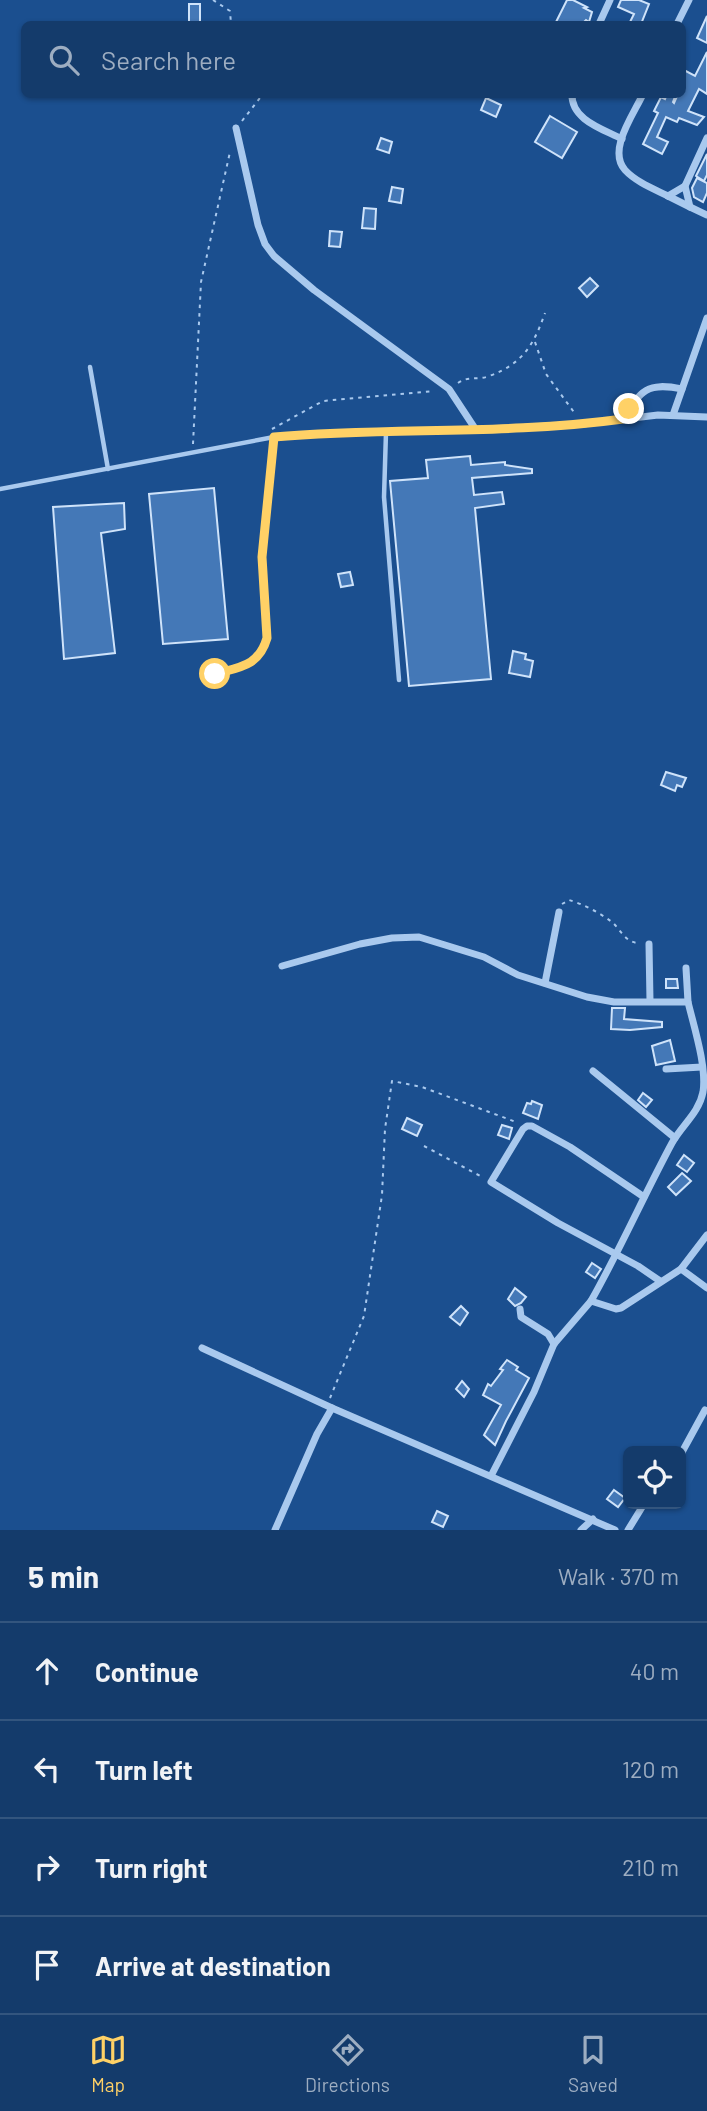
<!DOCTYPE html>
<html lang="en">
<head>
<meta charset="utf-8">
<style>
	:root { --surface:#143b6b; --page:#214673; --text:#f1f3f6; --muted:#9dadc1; --line:#33557e; --accent:#ffd166 }
	body { margin:0; font-family:Barlow,sans-serif; background:var(--page); color:var(--text) }
	.controls { position:absolute; right:21px; bottom:21px; display:grid; overflow:hidden; border-radius:10px; box-shadow:0 2px 5px #0004 }
	.controls button { width:63px; height:63px; display:grid; place-items:center; padding:0; border:0; border-bottom:2px solid var(--line); background:var(--surface); color:var(--text); font:35px sans-serif }
	.stop { position:absolute; width:21px; height:21px; margin:-16px; border:5px solid #ffd166; border-radius:50%; background:#fff }
	.stop.end { background:#ffd166; border-color:#fff; box-shadow:0 2px 7px #0008 }
	.list { margin:0; padding:0; list-style:none }
	h2 { display:flex; justify-content:space-between; align-items:center; height:91px; margin:0; padding:0 28px; font-size:30px }
	h2 small { font-size:23px; font-weight:400; color:var(--muted) }
	.list li { display:grid; grid-template-columns:46px 1fr auto; gap:21px; align-items:center; box-sizing:border-box; height:98px; padding:0 28px; border-top:2px solid var(--line) }
	.list b { display:block; font-size:26px; white-space:nowrap }
	.list em { font-size:23px; font-style:normal; color:var(--muted) }
	.icon { flex:none; width:38px; height:38px; fill:none; stroke:currentColor; stroke-width:2; stroke-linecap:round; stroke-linejoin:round }
	.map { position:relative; flex:none; width:707px; height:1530px; overflow:hidden }
	.search { position:absolute; background:var(--surface); box-shadow:0 2px 5px #0004; left:21px; right:21px; top:21px; height:77px; display:flex; align-items:center; gap:18px; box-sizing:border-box; padding:0 24px; border-radius:10px; color:var(--muted); font-size:26px }
	.sheet { height:483px; background:var(--surface) }
	nav { display:flex; justify-content:space-around; align-items:center; box-sizing:border-box; height:98px; border-top:2px solid var(--line); background:var(--surface); font-size:19px; color:var(--muted) }
	nav a { display:grid; justify-items:center; gap:4px }
	nav .on { color:var(--accent) }
	.map>svg:first-child { display:block }
	.building { fill:#4478b7; stroke:#cfe3fa; stroke-width:2 }
	.lines { fill:none; stroke-linecap:round; stroke-linejoin:round }
	.path { stroke:#a9c9ee; stroke-width:2; stroke-dasharray:3.5 5; stroke-linecap:butt }
	.service { stroke:#a9c9ee; stroke-width:4.5 }
	.minor { stroke:#a9c9ee; stroke-width:7 }
	.route { stroke:#ffd166; stroke-width:9 }
</style>
</head>
<body>
<div class="map">
<svg width="707" height="1530" viewBox="0 0 707 1530">
	<rect width="100%" height="100%" fill="#1b4f8f"/>
	<!-- building -->
	<g class="building">
		<polygon points="567,0 573,0 587,7 584,8 592,12 589,22 586,20 582,24 555,24"/>
		<polygon points="621,0 639,0 649,4 641,24 629,24 634,14 618,7"/>
		<rect x="189" y="4" width="11" height="20"/>
		<polygon points="707,16 707,43 697,38"/>
		<polygon points="707,52 707,94 699,89 688,111 704,117 697,125 679,118 677,122 666,117 657,137 668,142 662,154 643,144 658,113 654,111 661,97 665,99 667,94 676,94 673,102 674,103 678,94 682,94 682,69 695,76"/>
		<polygon points="486,98 501,105 496,117 481,110"/>
		<polygon points="550,116 577,132 562,158 535,142"/>
		<polygon points="381,138 392,142 389,153 377,149"/>
		<polygon points="707,154 707,175 704,181 696,176"/>
		<polygon points="697,178 707,183 707,193 703,202 694,197 692,188"/>
		<polygon points="392,187 403,189 401,203 389,201"/>
		<polygon points="364,208 376,209 375,229 362,228"/>
		<polygon points="330,231 342,232 340,247 329,246"/>
		<polygon points="590,278 598,286 587,297 579,288"/>
		<polygon points="470,456 471,465 505,462 505,465 532,469 532,473 472,478 474,495 502,492 504,504 475,508 491,679 409,686 390,481 428,478 426,460"/>
		<polygon points="214,488 228,639 163,644 149,494"/>
		<polygon points="124,503 125,529 101,533 115,653 64,659 53,507"/>
		<polygon points="350,572 353,585 341,587 338,574"/>
		<polygon points="513,651 526,654 525,659 533,661 530,677 509,673"/>
		<polygon points="666,772 686,778 682,787 677,785 675,791 661,785"/>
		<polygon points="666,979 677,979 678,988 666,988"/>
		<polygon points="612,1008 625,1008 624,1019 662,1022 662,1027 630,1030 611,1029"/>
		<polygon points="670,1040 675,1061 656,1065 652,1046"/>
		<polygon points="643,1093 652,1100 646,1107 638,1100"/>
		<polygon points="532,1101 542,1105 538,1119 523,1113 527,1103 531,1104"/>
		<polygon points="407,1118 422,1125 417,1136 402,1129"/>
		<polygon points="502,1125 512,1128 509,1139 498,1135"/>
		<polygon points="684,1155 694,1163 687,1172 677,1165"/>
		<polygon points="682,1173 691,1181 676,1195 668,1187"/>
		<polygon points="592,1263 601,1269 595,1278 586,1272"/>
		<polygon points="515,1288 526,1297 521,1303 515,1306 508,1299"/>
		<polygon points="461,1306 468,1313 460,1325 450,1317"/>
		<polygon points="507,1360 518,1367 516,1370 529,1378 506,1421 495,1445 484,1435 501,1405 483,1395 488,1384 491,1386 503,1370 500,1369"/>
		<polygon points="462,1381 469,1389 464,1397 456,1389"/>
		<polygon points="614,1490 625,1498 618,1507 607,1499"/>
		<polygon points="437,1511 448,1516 443,1527 432,1522"/>
	</g>
	<g class="lines">
		<!-- path -->
		<g class="path">
			<polyline points="213,0 230,11 231,24"/>
			<polyline points="242,121 263,94"/>
			<polyline points="535,342 546,374 576,415"/>
			<path d="M458,383C470,375 477,381 489,376C523,364 534,344 545,313"/>
			<polyline points="272,429 323,401 434,391"/>
			<polyline points="193,444 201,282 230,152"/>
			<path d="M562,904L569,900C583,904 600,913 612,922C621,930 625,942 638,943"/>
			<polyline points="424,1146 484,1178"/>
			<polyline points="330,1398 364,1316 382,1195 385,1129 392,1081 422,1087 516,1122"/>
		</g>
		<!-- service -->
		<g class="service">
			<polyline points="90,367 108,469"/>
			<polyline points="386,432 384,497 399,680"/>
			<polyline points="0,489 274,437 317,433 476,430"/>
			<path d="M215,674C240,667 259,666 267,638L262,557L274,437"/>
		</g>
		<!-- minor -->
		<g class="minor">
			<polyline points="599,24 610,0"/>
			<polyline points="677,24 689,0"/>
			<path d="M572,94C571,120 603,129 622,139"/>
			<path d="M643,94C634,114 607,150 625,170C636,182 654,189 668,196L685,186L690,207L707,215"/>
			<polyline points="236,128 258,225 265,244 274,256 314,290 449,389 476,430 583,424 658,415 707,417"/>
			<polyline points="685,186 707,138"/>
			<polyline points="668,196 690,207"/>
			<polyline points="673,415 707,318"/>
			<path d="M623,419C641,390 647,382 682,389"/>
			<polyline points="649,944 650,1001"/>
			<path d="M282,966L360,944L392,938L419,937L484,957L518,975L587,997L614,1002H688C694,1027 707,1067 703,1092C699,1113 682,1125 672,1143C644,1195 620,1250 591,1301"/>
			<polyline points="686,968 688,1002"/>
			<polyline points="545,983 559,912"/>
			<polyline points="666,1069 702,1067"/>
			<polyline points="593,1071 675,1138"/>
			<polyline points="644,1197 570,1147 532,1126 527,1126 523,1129 491,1182 558,1223 638,1266 660,1281"/>
			<polyline points="681,1269 707,1288"/>
			<polyline points="520,1309 521,1317 548,1334 554,1344"/>
			<polyline points="202,1348 332,1408 317,1434 275,1530"/>
			<polyline points="332,1408 615,1530"/>
			<polyline points="681,1454 705,1410"/>
			<polyline points="491,1476 534,1392 554,1344 591,1301 616,1309 621,1308 681,1269 707,1235"/>
			<polyline points="581,1530 593,1519"/>
			<polyline points="628,1530 644,1504"/>
		</g>
	</g>
	<g class="lines">
		<!-- route -->
		<path class="route" d="M215,674C240,667 259,666 267,638L262,557L274,437C390,427 507,435 623,419L629,409"/>
	</g>
</svg>
<div class="controls">
<button><svg class="icon" aria-label="locate" viewBox="0 0 24 24"><circle cx="12" cy="12" r="6"/><path d="M12 2v4M12 18v4M2 12h4M18 12h4"/></svg></button>
</div>
<div class="stop" style="left:215px;top:674px"></div>
<div class="stop end" style="left:629px;top:409px"></div>
<div class="search"><svg class="icon" aria-label="search" viewBox="0 0 24 24"><circle cx="10" cy="10" r="6"/><path d="M15 15l6 6"/></svg>Search here</div>
</div>
<section class="sheet">
<h2>5 min<small>Walk · 370 m</small></h2>
<ul class="list">
<li><svg class="icon" aria-label="ahead" viewBox="0 0 24 24"><path d="M12 20V5M6 11l6-6 6 6"/></svg><div><b>Continue</b></div><em>40 m</em></li>
<li><svg class="icon" aria-label="left" viewBox="0 0 24 24"><path d="M17 20v-9H6M10 6l-5 5 5 5"/></svg><div><b>Turn left</b></div><em>120 m</em></li>
<li><svg class="icon" aria-label="right" viewBox="0 0 24 24"><path d="M7 20v-9h11M14 6l5 5-5 5"/></svg><div><b>Turn right</b></div><em>210 m</em></li>
<li><svg class="icon" aria-label="arrive" viewBox="0 0 24 24"><path d="M6 21V4h12l-3 4 3 4H6"/></svg><div><b>Arrive at destination</b></div></li>
</ul>
</section>
<nav>
<a class="on"><svg class="icon" aria-label="map" viewBox="0 0 24 24"><path d="M3 6l6-2 6 2 6-2v14l-6 2-6-2-6 2zM9 4v14M15 6v14"/></svg>Map</a>
<a><svg class="icon" aria-label="directions" viewBox="0 0 24 24"><path d="M12 3l9 9-9 9-9-9zM9 14v-3h6M13 9l2 2-2 2"/></svg>Directions</a>
<a><svg class="icon" aria-label="saved" viewBox="0 0 24 24"><path d="M7 4h10v16l-5-4-5 4z"/></svg>Saved</a>
</nav>
</body>
</html>
